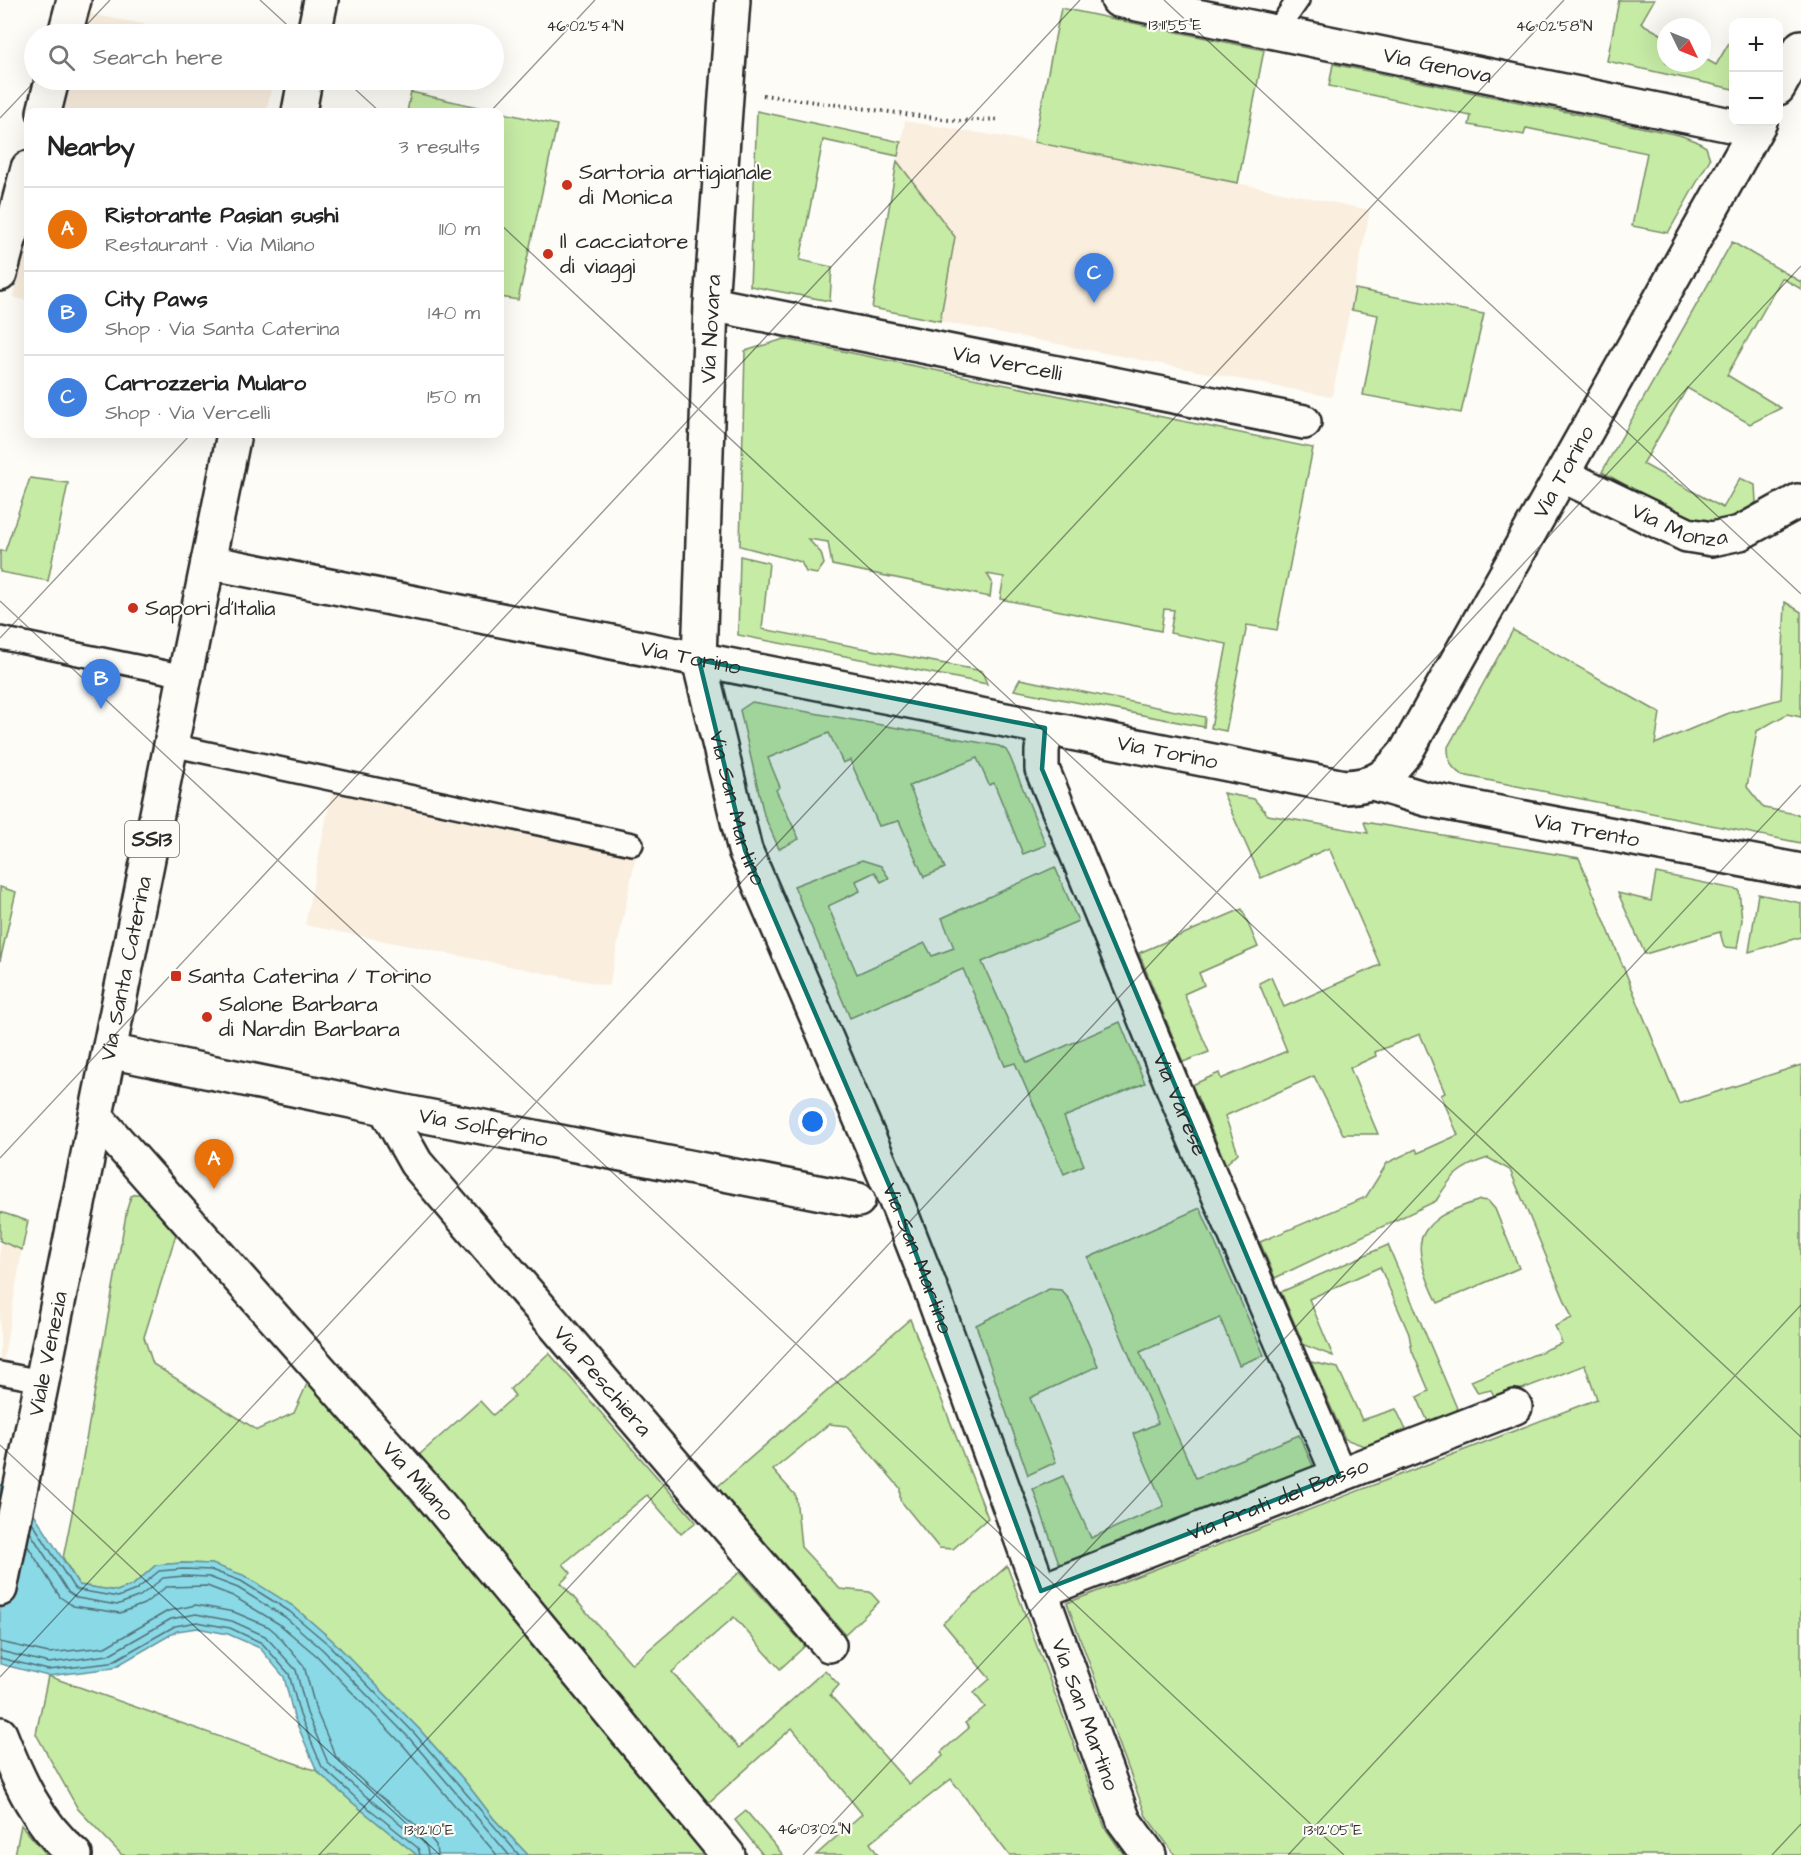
<!DOCTYPE html>
<html lang="en">
<head>
<meta charset="utf-8">
<style>
	:root { --surface:#fff; --page:#f2f2f2; --text:#222; --muted:#767676; --line:#e0e0e0; --accent:#2563eb }
	body { margin:0; font-family:"Architects Daughter",sans-serif; background:var(--page); color:var(--text) }
	.controls { position:absolute; right:18px; top:18px; display:grid; overflow:hidden; border-radius:12px; box-shadow:0 6px 24px #0002 }
	.controls button { width:54px; height:54px; display:grid; place-items:center; padding:0; border:0; border-bottom:2px solid var(--line); background:var(--surface); color:var(--text); font:30px sans-serif }
	.compass { position:absolute; left:1657px; top:18px; width:54px; height:54px; border-radius:50%; background:var(--surface); box-shadow:0 6px 24px #0002; rotate:133deg }
	.you { position:absolute; left:813px; top:1122px; width:21px; height:21px; margin:-15px; border:4px solid #fff; border-radius:50%; background:#1a73e8; box-shadow:0 0 0 9px #1a73e833 }
	.badge { display:grid; place-items:center; width:39px; height:39px; border-radius:50%; background:var(--accent); color:#fff; font-size:20px; font-weight:700 }
	.pin { position:absolute; translate:-50% -50px; filter:drop-shadow(0 2px 3px #0008) }
	.pin::after { content:''; position:absolute; top:32px; width:21px; height:18px; background:inherit; clip-path:polygon(0 0,100% 0,50% 100%) }
	.list { margin:0; padding:0; list-style:none }
	h2 { display:flex; justify-content:space-between; align-items:center; height:78px; margin:0; padding:0 24px; font-size:26px }
	h2 small { font-size:20px; font-weight:400; color:var(--muted) }
	.list li { display:grid; grid-template-columns:39px 1fr auto; gap:18px; align-items:center; box-sizing:border-box; height:84px; padding:0 24px; border-top:2px solid var(--line) }
	.list b { display:block; font-size:22px; white-space:nowrap }
	.list p { margin:0; font-size:20px; white-space:nowrap; color:var(--muted) }
	.list em { font-size:20px; font-style:normal; color:var(--muted) }
	.icon { flex:none; width:33px; height:33px; fill:none; stroke:currentColor; stroke-width:2; stroke-linecap:round; stroke-linejoin:round }
	.map { position:relative; flex:none; width:1801px; height:1855px; overflow:hidden }
	.search { position:absolute; background:var(--surface); box-shadow:0 6px 24px #0002; left:24px; top:24px; width:480px; height:66px; display:flex; align-items:center; gap:15px; box-sizing:border-box; padding:0 21px; border-radius:33px; color:var(--muted); font-size:22px }
	.panel { position:absolute; background:var(--surface); box-shadow:0 6px 24px #0002; left:24px; top:108px; width:480px; height:330px; border-radius:12px }
	.map>svg:first-child { display:block }
	.built { fill:#faeede }
	.green { fill:#c6eba5; stroke:#788b68; stroke-width:1.5 }
	.water { fill:#8ad9e7; stroke:#64939c; stroke-width:1.5 }
	.lines { fill:none; stroke-linecap:round; stroke-linejoin:round }
	.shore { stroke:#517176; stroke-width:1.5 }
	.service-casing { stroke:#2b2b2b; stroke-width:26 }
	.minor-casing { stroke:#2b2b2b; stroke-width:38 }
	.primary-casing { stroke:#2b2b2b; stroke-width:38 }
	.trunk-casing { stroke:#2b2b2b; stroke-width:38 }
	.path { stroke:#2b2b2b; stroke-width:4; stroke-dasharray:1.5 4.5; stroke-linecap:butt }
	.service { stroke:#fdfcf7; stroke-width:21 }
	.minor { stroke:#fdfcf7; stroke-width:33 }
	.primary { stroke:#fdfcf7; stroke-width:33 }
	.trunk { stroke:#fdfcf7; stroke-width:33 }
	.marked { fill:#0f766e; fill-opacity:0.2; stroke:#0f766e; stroke-width:4.5; stroke-linejoin:round }
	.ticks { fill:none; stroke:#2b2b2b; stroke-width:1.5; stroke-opacity:0.45 }
	.poi-dot { fill:#c8321e; stroke:#fdfcf7; stroke-width:2 }
	.labels { text-anchor:middle; dominant-baseline:central; stroke-width:4.5; stroke-linejoin:round; paint-order:stroke }
	.shield { fill:#fdfcf7; stroke:#6a6a68; stroke-width:1.5 }
	.shield-label { font-size:21px; font-weight:bold; fill:#2b2b2b }
	.street-label { font-size:22px; fill:#2b2b2b; stroke:#fdfcf7 }
	.poi-label { font-size:22px; fill:#2b2b2b; stroke:#fdfcf7; text-anchor:start }
	.ticks-label { font-size:15px; text-anchor:middle; fill:#2b2b2b; stroke:#fdfcf7; stroke-width:4.5; stroke-linejoin:round; paint-order:stroke }
</style>
</head>
<body>
<div class="map">
<svg width="1801" height="1855" viewBox="0 0 1801 1855">
	<rect width="100%" height="100%" fill="#fdfcf7"/>
	<filter id="ink" filterUnits="userSpaceOnUse"><feTurbulence type="fractalNoise" baseFrequency=".0167" numOctaves="2"/><feDisplacementMap in="SourceGraphic" scale="12" xChannelSelector="R" yChannelSelector="G"/><feConvolveMatrix kernelMatrix="1 2 1 2 8 2 1 2 1" color-interpolation-filters="sRGB"/></filter>
	<g filter="url(#ink)">
		<!-- built -->
		<g class="built">
			<polygon points="90,14 196,34 84,34"/>
			<polygon points="72,80 273,80 266,112 63,112"/>
			<polygon points="905,121 1034,142 1370,210 1332,397 872,308"/>
			<polygon points="28,241 28,301 13,297"/>
			<polygon points="335,775 640,836 609,986 305,925"/>
			<polygon points="0,1241 22,1250 0,1381"/>
		</g>
		<!-- green -->
		<g class="green">
			<polygon points="1619,0 1654,0 1641,23 1666,37 1666,63 1702,63 1702,57 1716,65 1733,36 1733,89 1607,61"/>
			<polygon points="1061,8 1264,50 1238,183 1034,142"/>
			<polygon points="1333,64 1679,135 1696,141 1706,147 1710,159 1668,233 1632,226 1647,153 1526,128 1524,135 1469,125 1471,116 1329,86"/>
			<polygon points="411,92 557,125 518,300 500,297 500,112 407,112"/>
			<polygon points="757,111 901,142 898,156 823,140 800,260 832,267 830,301 750,286"/>
			<polygon points="897,161 955,237 940,321 872,308"/>
			<polygon points="1732,242 1801,282 1801,289 1782,278 1727,375 1781,408 1750,424 1687,388 1643,464 1723,508 1740,478 1755,485 1756,502 1739,519 1700,526 1602,472"/>
			<polygon points="1355,289 1484,314 1461,413 1363,395 1378,315 1351,310"/>
			<polygon points="784,339 1313,448 1277,630 1247,625 1226,731 1211,728 1227,644 1170,633 1174,610 1164,609 1161,631 1000,599 1004,577 987,574 992,582 990,597 832,565 828,542 808,539 821,553 824,564 817,574 806,572 801,562 740,546 745,351"/>
			<polygon points="30,478 68,483 48,581 0,572 0,551 5,551"/>
			<polygon points="740,556 769,563 762,629 982,671 987,684 738,635"/>
			<path d="M1785,602L1801,612V717L1787,714L1757,731L1747,787L1764,808L1801,815V843L1462,775C1451,768 1448,761 1448,747L1513,630L1660,713L1655,744L1729,713L1781,699Z"/>
			<polygon points="1020,679 1205,717 1204,727 1014,690"/>
			<polygon points="752,702 999,746 1006,750 1010,757 1046,845 1023,854 994,783 989,785 977,758 909,786 945,868 924,877 899,821 879,826 850,760 843,763 829,733 768,758 780,787 776,790 799,839 779,849 764,815 740,710"/>
			<path d="M1223,793L1254,799L1268,815L1368,833L1364,822L1579,858L1679,1104L1801,1065V1855H1175L1146,1816L1067,1603L1597,1399L1585,1365L1496,1399L1491,1390L1478,1393L1471,1381L1562,1343L1555,1326L1572,1318L1510,1170L1488,1158C1459,1167 1451,1176 1436,1201L1275,1278L1260,1242L1366,1197L1387,1163L1416,1149L1418,1153L1458,1135L1441,1095L1445,1093L1420,1034L1375,1052L1376,1056L1350,1068L1378,1134H1343L1314,1076L1225,1116L1238,1153L1226,1164L1192,1085L1219,1073L1221,1079L1287,1051L1259,983L1271,977L1284,1007L1380,965L1329,848L1261,878Z"/>
			<polygon points="862,860 881,866 889,878 881,882 875,872 856,881 860,891 828,906 857,974 925,943 932,956 954,948 942,918 1055,867 1078,921 982,962 1027,1063 1120,1022 1145,1083 1064,1117 1084,1165 1064,1174 1015,1063 1005,1066 963,969 850,1018 794,886"/>
			<polygon points="1656,873 1739,890 1742,920 1737,948 1724,947 1720,932 1645,954 1618,893 1651,901"/>
			<polygon points="0,887 16,892 0,961"/>
			<polygon points="1758,894 1801,903 1801,937 1749,952"/>
			<polygon points="1242,909 1258,947 1199,973 1204,985 1184,994 1209,1052 1183,1062 1139,953"/>
			<polygon points="136,1194 145,1194 178,1228 144,1337 153,1364 257,1430 294,1413 311,1375 710,1855 528,1855 494,1819 464,1780 420,1730 332,1640 293,1606 212,1564 183,1563 156,1565 133,1585 117,1591 79,1585 63,1558 80,1474 127,1209 131,1196"/>
			<path d="M1480,1200L1488,1201L1495,1209L1519,1268L1438,1303C1430,1287 1417,1259 1421,1241C1422,1233 1431,1223 1437,1219C1448,1210 1467,1205 1480,1200Z"/>
			<polygon points="1200,1208 1264,1355 1239,1365 1220,1318 1140,1352 1196,1478 1299,1435 1314,1468 1061,1569 1033,1489 1063,1476 1091,1538 1164,1506 1133,1434 1158,1423 1088,1258"/>
			<polygon points="0,1212 28,1221 22,1250 0,1241"/>
			<polygon points="1388,1245 1459,1413 1429,1424 1417,1397 1429,1391 1412,1351 1409,1334 1380,1267 1309,1299 1333,1356 1304,1345 1281,1292"/>
			<polygon points="1049,1289 1061,1290 1069,1299 1098,1366 1030,1398 1056,1462 1028,1475 976,1325"/>
			<polygon points="910,1319 988,1518 953,1549 939,1548 900,1500 900,1488 847,1426 829,1424 773,1470 796,1496 801,1547 840,1589 870,1592 879,1602 845,1634 717,1487"/>
			<polygon points="549,1353 696,1522 681,1534 647,1495 563,1564 571,1573 561,1583 632,1664 740,1572 805,1646 780,1669 734,1617 672,1672 739,1748 825,1670 839,1685 830,1695 909,1784 943,1756 941,1752 969,1728 965,1723 985,1707 974,1693 990,1679 943,1623 1007,1566 1105,1828 1124,1855 1009,1855 951,1779 870,1843 878,1855 816,1855 862,1814 792,1728 707,1804 419,1455 480,1401 493,1415 515,1396 510,1389"/>
			<polygon points="1311,1362 1338,1368 1362,1420 1396,1409 1407,1432 1367,1447 1345,1439"/>
			<polygon points="48,1676 317,1771 353,1803 417,1855 122,1855 78,1809 36,1734"/>
			<polygon points="746,1811 783,1855 763,1855 735,1820"/>
			<polygon points="21,1825 47,1855 15,1855"/>
		</g>
		<!-- water -->
		<polygon class="water" points="0,1484 33,1512 79,1585 117,1591 133,1585 156,1565 183,1563 212,1564 243,1575 293,1606 332,1640 420,1730 464,1780 494,1819 528,1855 417,1855 353,1803 317,1771 294,1717 284,1677 260,1648 228,1634 197,1628 177,1631 113,1668 48,1676 0,1664"/>
		<g class="lines">
			<!-- shore -->
			<g class="shore">
				<polyline points="32,1522 74,1588 78,1590 118,1597 136,1590 159,1571 183,1569 211,1570 241,1581 289,1611 328,1644 415,1734 519,1855"/>
				<polyline points="30,1532 68,1592 77,1598 117,1605 140,1596 163,1578 184,1576 209,1577 238,1588 285,1617 323,1650 410,1739 509,1855"/>
				<polyline points="27,1545 60,1597 73,1606 120,1613 144,1604 166,1587 207,1586 233,1596 279,1624 317,1656 403,1745 497,1855"/>
				<polyline points="0,1642 49,1653 105,1647 168,1611 196,1605 234,1612 269,1627 276,1633 304,1666 316,1710 336,1757 368,1786 429,1836 436,1845 437,1855"/>
				<polyline points="0,1651 49,1663 108,1655 171,1619 196,1614 232,1621 265,1636 296,1670 307,1713 328,1763 362,1793 423,1842 427,1848 428,1855"/>
				<polyline points="0,1658 48,1670 110,1663 175,1626 197,1622 230,1628 262,1643 289,1674 300,1715 322,1767 357,1799 418,1848 420,1855"/>
			</g>
			<!-- service casing -->
			<g class="service-casing">
				<g id="service">
					<polyline points="1276,32 1298,0"/>
					<polyline points="0,638 185,676"/>
					<polyline points="171,745 632,844"/>
					<polyline points="0,1373 42,1381"/>
				</g>
			</g>
			<!-- minor casing -->
			<g class="minor-casing">
				<g id="minor">
					<path id="s1" d="M733,0L711,304L699,660L745,850L899,1208L928,1282L1124,1821L1149,1855"/>
					<path id="s2" d="M1118,0L1755,130"/>
					<polyline points="65,34 74,0"/>
					<polyline points="1778,88 1801,47"/>
					<polyline points="44,112 52,80"/>
					<polyline points="0,274 28,168"/>
					<path id="s3" d="M711,304L1304,422"/>
					<path id="s4" d="M1562,475L1687,535L1712,539L1740,533L1798,501"/>
					<path id="s5" d="M208,562L1344,787C1377,786 1386,776 1406,752L1760,122"/>
					<path id="s6" d="M1045,728L1042,751V769L1186,1119L1339,1475"/>
					<path id="s7" d="M1373,783L1426,799L1801,871"/>
					<path id="s8" d="M109,1051L385,1108L858,1200"/>
					<path id="s9" d="M385,1108L416,1163L829,1645"/>
					<path id="s10" d="M96,1117L431,1495L728,1855"/>
					<path id="s11" d="M1041,1591L1515,1407"/>
				</g>
			</g>
			<!-- primary casing -->
			<g class="primary-casing">
				<g id="primary">
					<polyline points="314,34 321,0"/>
					<polyline points="299,112 305,80"/>
					<path id="s12" d="M0,1589L234,434"/>
				</g>
			</g>
			<!-- trunk casing -->
			<g class="trunk-casing">
				<path id="trunk" d="M0,1734C18,1779 37,1823 75,1855"/>
			</g>
			<!-- path -->
			<polyline class="path" points="763,95 957,121 1001,119"/>
			<!-- service -->
			<use href="#service" class="service"/>
			<!-- minor -->
			<use href="#minor" class="minor"/>
			<!-- primary -->
			<use href="#primary" class="primary"/>
			<!-- trunk -->
			<use href="#trunk" class="trunk"/>
		</g>
	</g>
	<!-- marked area -->
	<path class="marked" d="M699,660L1045,728L1042,769L1339,1475L1041,1591L899,1208L745,850Z"/>
	<!-- ticks -->
	<path class="ticks" d="M260,0L297,34M1164,0L1801,594M78,34L110,0M345,80L380,112M490,112L595,0M0,118L36,80M500,224L1801,1437M0,601L1344,1855M0,638L191,434M0,1158L1080,0M0,1445L440,1855M0,1677L1564,0M319,1855L1801,266M803,1855L1801,785M1288,1855L1801,1305M1772,1855L1801,1824"/>
	<!-- markers -->
	<g class="poi-dot">
		<circle cx="567" cy="185" r="6"/>
		<circle cx="548" cy="254" r="6"/>
		<circle cx="133" cy="608" r="6"/>
		<rect x="170" y="970" width="12" height="12" rx="3"/>
		<circle cx="207" cy="1017" r="6"/>
	</g>
	<g class="labels">
		<!-- shield labels -->
		<rect class="shield" x="125" y="821" width="54" height="36" rx="4.5"/>
		<g class="shield-label">
			<text x="152" y="839">SS13</text>
		</g>
		<!-- street labels -->
		<g class="street-label">
			<text stroke="none"><textPath href="#s2" startOffset="326">Via Genova</textPath></text>
			<text transform="translate(711 329) rotate(-87)">Via Novara</text>
			<text stroke="none"><textPath href="#s3" startOffset="302">Via Vercelli</textPath></text>
			<text stroke="none"><textPath href="#s5" startOffset="1554">Via Torino</textPath></text>
			<text stroke="none"><textPath href="#s4" startOffset="129">Via Monza</textPath></text>
			<text stroke="none"><textPath href="#s5" startOffset="492">Via Torino</textPath></text>
			<text stroke="none"><textPath href="#s5" startOffset="978">Via Torino</textPath></text>
			<text stroke="none"><textPath href="#s1" startOffset="814">Via San Martino</textPath></text>
			<text stroke="none"><textPath href="#s7" startOffset="219">Via Trento</textPath></text>
			<text stroke="none"><textPath href="#s12" startOffset="633">Via Santa Caterina</textPath></text>
			<text stroke="none"><textPath href="#s6" startOffset="404">Via Varese</textPath></text>
			<text stroke="none"><textPath href="#s8" startOffset="382">Via Solferino</textPath></text>
			<text stroke="none"><textPath href="#s1" startOffset="1300">Via San Martino</textPath></text>
			<text stroke="none"><textPath href="#s12" startOffset="240">Viale Venezia</textPath></text>
			<text stroke="none"><textPath href="#s9" startOffset="350">Via Peschiera</textPath></text>
			<text stroke="none"><textPath href="#s10" startOffset="486">Via Milano</textPath></text>
			<text stroke="none"><textPath href="#s11" startOffset="254">Via Prati del Basso</textPath></text>
			<text stroke="none"><textPath href="#s1" startOffset="1786">Via San Martino</textPath></text>
		</g>
		<!-- poi labels -->
		<g class="poi-label">
			<text x="579" y="172">Sartoria artigianale<tspan x="579" dy="25">di Monica</tspan></text>
			<text x="560" y="241">Il cacciatore<tspan x="560" dy="25">di viaggi</tspan></text>
			<text x="145" y="608">Sapori d'Italia</text>
			<text x="188" y="976">Santa Caterina / Torino</text>
			<text x="219" y="1004">Salone Barbara<tspan x="219" dy="25">di Nardin Barbara</tspan></text>
		</g>
	</g>
	<g class="ticks-label">
		<text x="1175" y="30">13°11'55"E</text>
		<text x="585" y="31">46°02'54"N</text>
		<text x="1554" y="31">46°02'58"N</text>
		<text x="814" y="1834">46°03'02"N</text>
		<text x="429" y="1835">13°12'10"E</text>
		<text x="1333" y="1835">13°12'05"E</text>
	</g>
</svg>
<div class="controls">
<button>+</button>
<button>−</button>
</div>
<svg class="compass" viewBox="-18 -18 36 36"><path d="M0-13l5 13h-10z" fill="#e53935"/><path d="M0 13l5-13h-10z" fill="#767676"/></svg>
<div class="you"></div>
<div class="pin badge" style="left:214px;top:1189px;background:#e8710a">A</div>
<div class="pin badge" style="left:101px;top:709px;background:#3f7fe0">B</div>
<div class="pin badge" style="left:1094px;top:303px;background:#3f7fe0">C</div>
<div class="search"><svg class="icon" aria-label="search" viewBox="0 0 24 24"><circle cx="10" cy="10" r="6"/><path d="M15 15l6 6"/></svg>Search here</div>
<section class="panel">
<h2>Nearby<small>3 results</small></h2>
<ul class="list">
<li><span class="badge" style="background:#e8710a">A</span><div><b>Ristorante Pasian sushi</b><p>Restaurant · Via Milano</p></div><em>110 m</em></li>
<li><span class="badge" style="background:#3f7fe0">B</span><div><b>City Paws</b><p>Shop · Via Santa Caterina</p></div><em>140 m</em></li>
<li><span class="badge" style="background:#3f7fe0">C</span><div><b>Carrozzeria Mularo</b><p>Shop · Via Vercelli</p></div><em>150 m</em></li>
</ul>
</section>
</div>
</body>
</html>
